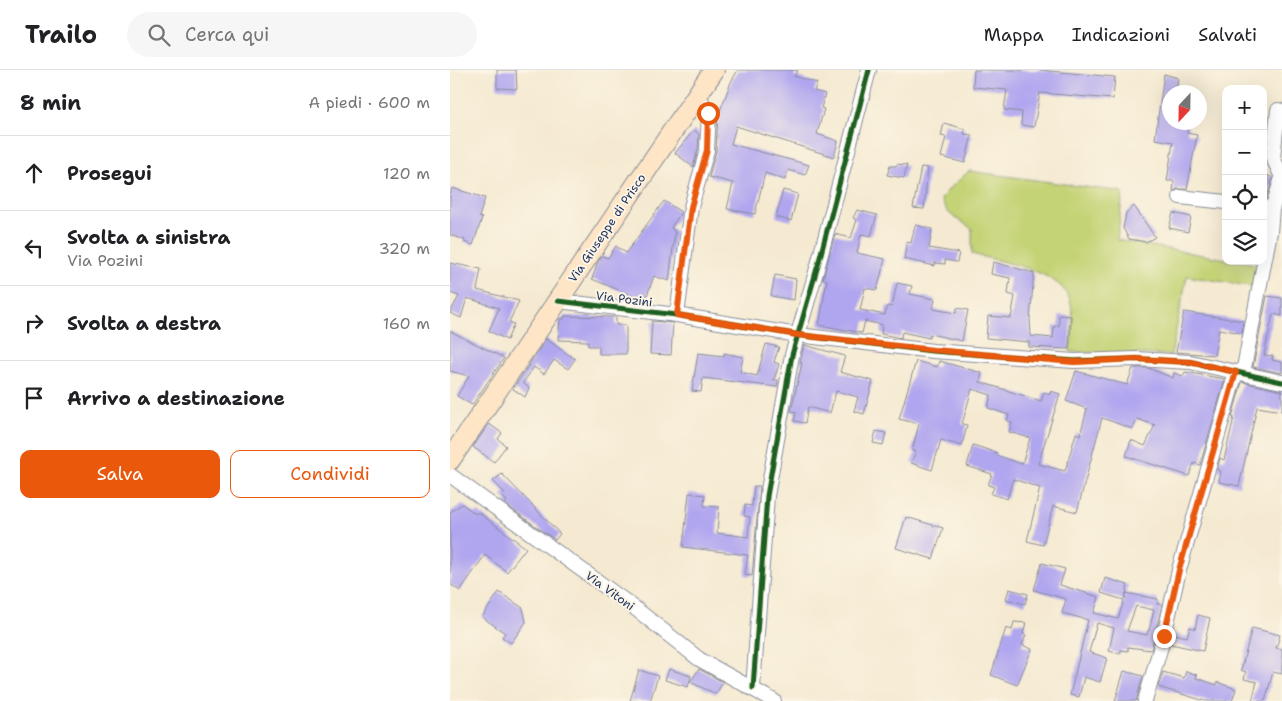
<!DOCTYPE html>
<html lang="it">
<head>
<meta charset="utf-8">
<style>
	:root { --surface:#fff; --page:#f6f6f6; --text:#202124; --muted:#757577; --line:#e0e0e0; --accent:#ea580c }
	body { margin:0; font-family:"Shantell Sans",sans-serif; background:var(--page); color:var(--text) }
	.controls { position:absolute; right:15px; top:15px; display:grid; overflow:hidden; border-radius:10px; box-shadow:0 5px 20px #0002 }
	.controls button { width:45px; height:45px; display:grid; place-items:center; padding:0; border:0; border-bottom:1px solid var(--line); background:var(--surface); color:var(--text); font:25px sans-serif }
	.compass { position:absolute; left:712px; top:15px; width:45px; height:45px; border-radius:50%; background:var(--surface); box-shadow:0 5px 20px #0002; rotate:202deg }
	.stop { position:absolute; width:15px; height:15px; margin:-11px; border:4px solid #ea580c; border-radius:50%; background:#fff }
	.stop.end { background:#ea580c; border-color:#fff; box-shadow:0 1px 5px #0008 }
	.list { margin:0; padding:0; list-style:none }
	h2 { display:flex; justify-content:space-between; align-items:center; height:65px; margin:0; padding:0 20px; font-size:21px }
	h2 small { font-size:16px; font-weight:400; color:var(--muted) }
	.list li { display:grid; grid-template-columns:32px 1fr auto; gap:15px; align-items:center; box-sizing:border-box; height:75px; padding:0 20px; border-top:1px solid var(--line) }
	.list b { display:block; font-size:19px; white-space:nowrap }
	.list p { margin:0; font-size:16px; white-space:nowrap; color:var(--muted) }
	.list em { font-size:16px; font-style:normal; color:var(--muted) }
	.actions { display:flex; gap:10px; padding:15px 20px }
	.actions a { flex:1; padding:11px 0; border:1px solid var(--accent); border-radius:10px; text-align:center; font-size:18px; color:var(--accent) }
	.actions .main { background:var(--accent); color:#fff }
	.icon { flex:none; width:28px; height:28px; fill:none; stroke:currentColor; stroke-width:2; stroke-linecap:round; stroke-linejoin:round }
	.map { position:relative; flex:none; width:832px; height:631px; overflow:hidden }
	header { display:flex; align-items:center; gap:30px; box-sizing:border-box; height:70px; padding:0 25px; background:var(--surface); border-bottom:1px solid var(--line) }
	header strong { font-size:24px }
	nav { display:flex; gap:28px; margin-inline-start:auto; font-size:18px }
	.search { width:350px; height:45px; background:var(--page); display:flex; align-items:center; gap:12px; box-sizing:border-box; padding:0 18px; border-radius:28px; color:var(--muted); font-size:19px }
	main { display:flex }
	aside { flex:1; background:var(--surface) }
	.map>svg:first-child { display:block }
	.green { fill:#c4d375; stroke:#70816a }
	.building { fill:#b0a6ef; fill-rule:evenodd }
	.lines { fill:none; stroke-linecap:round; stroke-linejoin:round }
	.street-casing { stroke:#888c98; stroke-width:16 }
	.secondary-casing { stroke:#888c98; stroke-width:22 }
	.street { stroke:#fff; stroke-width:14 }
	.secondary { stroke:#fde5c5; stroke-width:20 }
	.cycleway-casing { stroke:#fcf5e5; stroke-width:8 }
	.cycleway { stroke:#1b5e20; stroke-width:5 }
	.route { stroke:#ea580c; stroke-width:6 }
	.labels { text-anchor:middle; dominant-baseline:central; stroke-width:4; stroke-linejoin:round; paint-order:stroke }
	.street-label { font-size:12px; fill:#1b2f5e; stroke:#fcf5e5 }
</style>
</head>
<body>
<header>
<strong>Trailo</strong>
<div class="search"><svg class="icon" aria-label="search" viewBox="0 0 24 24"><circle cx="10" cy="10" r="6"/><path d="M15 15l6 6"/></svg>Cerca qui</div>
<nav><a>Mappa</a><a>Indicazioni</a><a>Salvati</a></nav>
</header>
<main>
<aside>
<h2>8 min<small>A piedi · 600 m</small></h2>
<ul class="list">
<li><svg class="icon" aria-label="ahead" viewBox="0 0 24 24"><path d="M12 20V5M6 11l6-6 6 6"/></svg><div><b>Prosegui</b></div><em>120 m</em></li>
<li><svg class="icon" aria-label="left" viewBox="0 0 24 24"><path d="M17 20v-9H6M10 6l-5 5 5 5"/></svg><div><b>Svolta a sinistra</b><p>Via Pozini</p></div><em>320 m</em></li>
<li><svg class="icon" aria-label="right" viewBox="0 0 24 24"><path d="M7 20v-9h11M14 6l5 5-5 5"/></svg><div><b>Svolta a destra</b></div><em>160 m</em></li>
<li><svg class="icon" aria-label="arrive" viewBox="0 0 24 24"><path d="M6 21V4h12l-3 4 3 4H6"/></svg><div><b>Arrivo a destinazione</b></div></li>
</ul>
<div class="actions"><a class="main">Salva</a><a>Condividi</a></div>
</aside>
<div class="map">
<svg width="832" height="631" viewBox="0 0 832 631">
	<rect width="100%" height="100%" fill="#fcf5e5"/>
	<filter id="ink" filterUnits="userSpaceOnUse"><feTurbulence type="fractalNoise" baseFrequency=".02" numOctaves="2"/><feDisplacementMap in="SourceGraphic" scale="10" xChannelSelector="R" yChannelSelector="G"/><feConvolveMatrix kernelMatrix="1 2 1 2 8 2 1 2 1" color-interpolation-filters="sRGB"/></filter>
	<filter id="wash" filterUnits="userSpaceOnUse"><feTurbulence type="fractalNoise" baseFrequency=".0096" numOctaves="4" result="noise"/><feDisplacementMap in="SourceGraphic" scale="20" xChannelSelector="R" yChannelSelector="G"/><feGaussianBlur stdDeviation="1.12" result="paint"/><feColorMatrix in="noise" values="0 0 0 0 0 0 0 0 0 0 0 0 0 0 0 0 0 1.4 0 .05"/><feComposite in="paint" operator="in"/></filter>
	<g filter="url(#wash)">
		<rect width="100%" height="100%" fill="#f5ead1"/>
		<!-- green -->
		<path class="green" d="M519,101L673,122L667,170L776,189V191H790L810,195L806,217L737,206L721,285L620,282C621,265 626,244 619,228C607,199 549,192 522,184V159C508,148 498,148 491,129L497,121Z"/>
		<g id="blocks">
			<!-- building -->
			<g class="building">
				<polygon points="47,0 66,0 67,19 47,18"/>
				<polygon points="288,0 348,0 344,6 367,13 364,21 375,24 371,38 374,39 367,64 388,71 384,87 286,56 281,74 359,95 355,105 338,100 335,110 315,103 305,144 277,139 283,113 259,107 266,81 268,46 281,12"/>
				<polygon points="524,0 589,0 665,7 663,29 590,23 584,57 571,55 572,42 554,40 557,20 523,17"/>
				<polygon points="714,4 728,8 726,22 720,22 720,52 738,56 737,63 747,65 737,119 727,119 723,122 724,111 717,111 723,72 705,69"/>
				<polygon points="494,53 515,59 514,64 522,65 515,93 491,87 496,67 491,66"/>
				<polygon points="244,60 249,64 248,79 243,97 225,83"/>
				<polygon points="447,94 457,95 454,108 437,105 440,96 446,96"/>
				<polygon points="471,97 478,98 474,139 463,138"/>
				<polygon points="813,103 823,108 816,129 813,128"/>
				<polygon points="2,118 35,128 29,147 32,148 23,175 14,172 15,170 0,165 0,126"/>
				<polygon points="333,120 348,124 341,151 326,147"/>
				<polygon points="214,131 231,142 221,158 225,161 219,211 204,206 195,231 142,209 148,192 152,186 158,188 166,176 176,183"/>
				<polygon points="684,136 705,167 696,172 679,169 673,158 676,143"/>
				<polygon points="407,140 427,145 421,166 411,164 407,183 435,189 427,220 415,218 410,240 435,245 437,236 442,237 447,213 462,216 460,224 485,229 483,239 506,243 507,238 518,240 512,271 480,264 479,268 452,262 451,268 431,264 432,255 415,251 412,263 369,255 377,210 373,209 385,164 401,168 407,150 403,148"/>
				<polygon points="723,143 741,147 738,162 719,158"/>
				<polygon points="465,155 482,159 479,178 509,183 507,192 495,190 495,194 485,193 485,196 454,189 457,172 461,173"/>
				<polygon points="543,192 584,203 580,249 581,266 603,268 604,256 609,256 609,245 621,246 619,279 579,277 579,272 536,268 538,246 561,248 565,226 558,224 560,208 541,204"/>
				<polygon points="0,193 31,199 27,220 69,231 59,252 64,254 57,270 39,261 49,238 17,228 11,248 0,243 9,226 0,223"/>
				<polygon points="325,205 346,209 344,230 321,226"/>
				<polygon points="817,226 832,228 832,246 823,244 814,285 823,286 822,290 832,292 832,303 803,297"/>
				<polygon points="734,242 794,251 792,263 769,259 764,285 726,282"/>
				<polygon points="114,246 166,247 166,255 176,255 176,284 149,284 149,276 138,276 138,271 108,270 110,249 114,249"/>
				<polygon points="202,251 223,253 221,285 200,284"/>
				<polygon points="0,261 54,288 22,335 7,326 19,306 0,301"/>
				<polygon points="96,269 125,289 118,299 104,290 94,304 84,297 73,313 79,318 75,327 63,319"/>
				<polygon points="316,274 329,277 324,292 329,294 324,310 328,310 327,317 253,308 251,322 242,321 248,283 274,286 274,283 293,287 290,302 307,306"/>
				<polygon points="354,275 395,286 390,302 423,311 414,344 404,341 408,327 386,321 380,343 358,337 355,353 344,351 346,342 341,341 352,293 350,293"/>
				<polygon points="466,291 487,297 489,291 532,303 530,312 591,331 594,322 600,324 601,321 610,324 588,394 615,401 626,363 630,365 637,339 616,331 626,301 677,315 683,298 698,298 723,308 724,303 733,306 735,302 775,309 750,395 744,393 739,406 676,386 681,370 695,376 705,355 687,349 683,359 652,348 627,442 603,436 593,475 577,471 590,418 563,409 557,429 541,424 544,417 538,415 542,404 517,396 523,375 547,383 546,385 572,394 580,368 559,362 562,352 557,351 559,345 538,338 541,325 522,319 512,354 517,355 512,376 491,370 482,400 461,393 466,382 462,381 469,354 449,349"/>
				<polygon points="792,312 832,321 832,341 807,337 789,416 769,412 771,401 767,400 770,388 774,390 784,347 782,347"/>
				<polygon points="39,354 52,363 48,369 56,376 44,392 23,377"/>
				<polygon points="426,361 436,363 433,375 423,373"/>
				<polygon points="52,404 110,464 105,470 55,434 57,431 52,426 55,423 43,411"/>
				<polygon points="304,416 310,416 302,506 295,505 298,485 233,477 239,423 255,425 254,436 269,437 267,463 298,467 300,447 294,446 295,435 302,436"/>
				<polygon points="12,434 26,444 28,442 76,478 57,502 35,485 10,521 0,514 0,442"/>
				<polygon points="456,447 493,458 483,489 446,478"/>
				<path d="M592,493L615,499L610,515L649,527L644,543L668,549L674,530L651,523L655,508L678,515L675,529L676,523L708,529L707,534L712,535L701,580L678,577V581L671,580L670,584L659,581L664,558L647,553L639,582L657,588L650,612L634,607L629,627L620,625L638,550L612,543L616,529L584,520ZM686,536L704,540L699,561L698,560L697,565L677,561Z"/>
				<polygon points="559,519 578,524 575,534 556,529"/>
				<polygon points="49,522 73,538 76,552 61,573 52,567 55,563 32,547"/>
				<polygon points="748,545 760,548 753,581 721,574 724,564 737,567 740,557 745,559"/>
				<polygon points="564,552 576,553 573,564 576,565 572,575 582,579 567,615 541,605 556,558 562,560"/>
				<polygon points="802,558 830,565 826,578 832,579 832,604 823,602 815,631 802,631 807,612 794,609 796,602 791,600"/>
				<polygon points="219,599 241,606 238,617 215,610"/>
				<polygon points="249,599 273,612 266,624 240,612"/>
				<polygon points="189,600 208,606 200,631 180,631"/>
				<polygon points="674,601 693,606 686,631 665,631"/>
				<polygon points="736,601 747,605 746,608 767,615 767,612 786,619 782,631 755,631 708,617 713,602 734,608"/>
			</g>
		</g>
	</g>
	<g filter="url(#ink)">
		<use href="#blocks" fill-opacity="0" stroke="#888c98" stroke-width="1"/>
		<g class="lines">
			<!-- street casing -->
			<g class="street-casing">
				<g id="street">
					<polyline points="832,41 828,40 823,88 832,107"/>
					<polyline points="730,127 776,132"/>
					<polyline points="822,139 832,108"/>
					<polyline points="108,231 227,245 348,265 483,281 624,291 686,289 740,292 832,312"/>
					<polyline points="227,245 241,137 257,80 259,43 247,24"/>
					<polyline points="793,303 820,162 822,139 813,137"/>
					<polyline points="0,405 186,539 249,589 324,631"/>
					<polyline points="303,618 317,426 342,285 368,195 419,0"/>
					<polyline points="695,631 714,566 729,500 786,302"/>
				</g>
			</g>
			<!-- secondary casing -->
			<g class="secondary-casing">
				<polyline id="secondary" points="0,390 264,0"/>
			</g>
			<!-- street -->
			<use href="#street" class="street"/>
			<!-- secondary -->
			<use href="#secondary" class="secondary"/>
			<!-- cycleway casing -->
			<g class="cycleway-casing">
				<g id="cycleway">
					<polyline points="108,231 227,245 348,265 483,281 624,291 686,289 740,292 832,312"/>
					<polyline points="303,618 317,426 342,285 368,195 419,0"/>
				</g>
			</g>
			<!-- cycleway -->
			<use href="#cycleway" class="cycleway"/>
		</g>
	</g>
	<g class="lines" filter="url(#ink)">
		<!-- route -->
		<polyline class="route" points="258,43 257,80 241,137 227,245 348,265 484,280 624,292 686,289 740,292 786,302 729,500 714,566"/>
	</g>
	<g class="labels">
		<!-- street labels -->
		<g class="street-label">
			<text transform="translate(157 158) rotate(-56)">Via Giuseppe di Prisco</text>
			<text transform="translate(174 229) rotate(7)">Via Pozini</text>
			<text transform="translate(160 521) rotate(36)">Via Vitoni</text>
		</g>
	</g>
</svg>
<div class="controls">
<button>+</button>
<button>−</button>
<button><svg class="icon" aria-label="locate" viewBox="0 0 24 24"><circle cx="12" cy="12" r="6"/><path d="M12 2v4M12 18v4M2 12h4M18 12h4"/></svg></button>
<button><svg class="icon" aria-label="layers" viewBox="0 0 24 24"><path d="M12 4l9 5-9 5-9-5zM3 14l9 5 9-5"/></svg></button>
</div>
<svg class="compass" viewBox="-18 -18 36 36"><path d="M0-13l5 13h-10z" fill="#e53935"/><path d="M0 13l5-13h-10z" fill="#757577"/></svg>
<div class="stop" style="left:258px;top:43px"></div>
<div class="stop end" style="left:714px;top:566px"></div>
</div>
</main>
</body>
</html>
